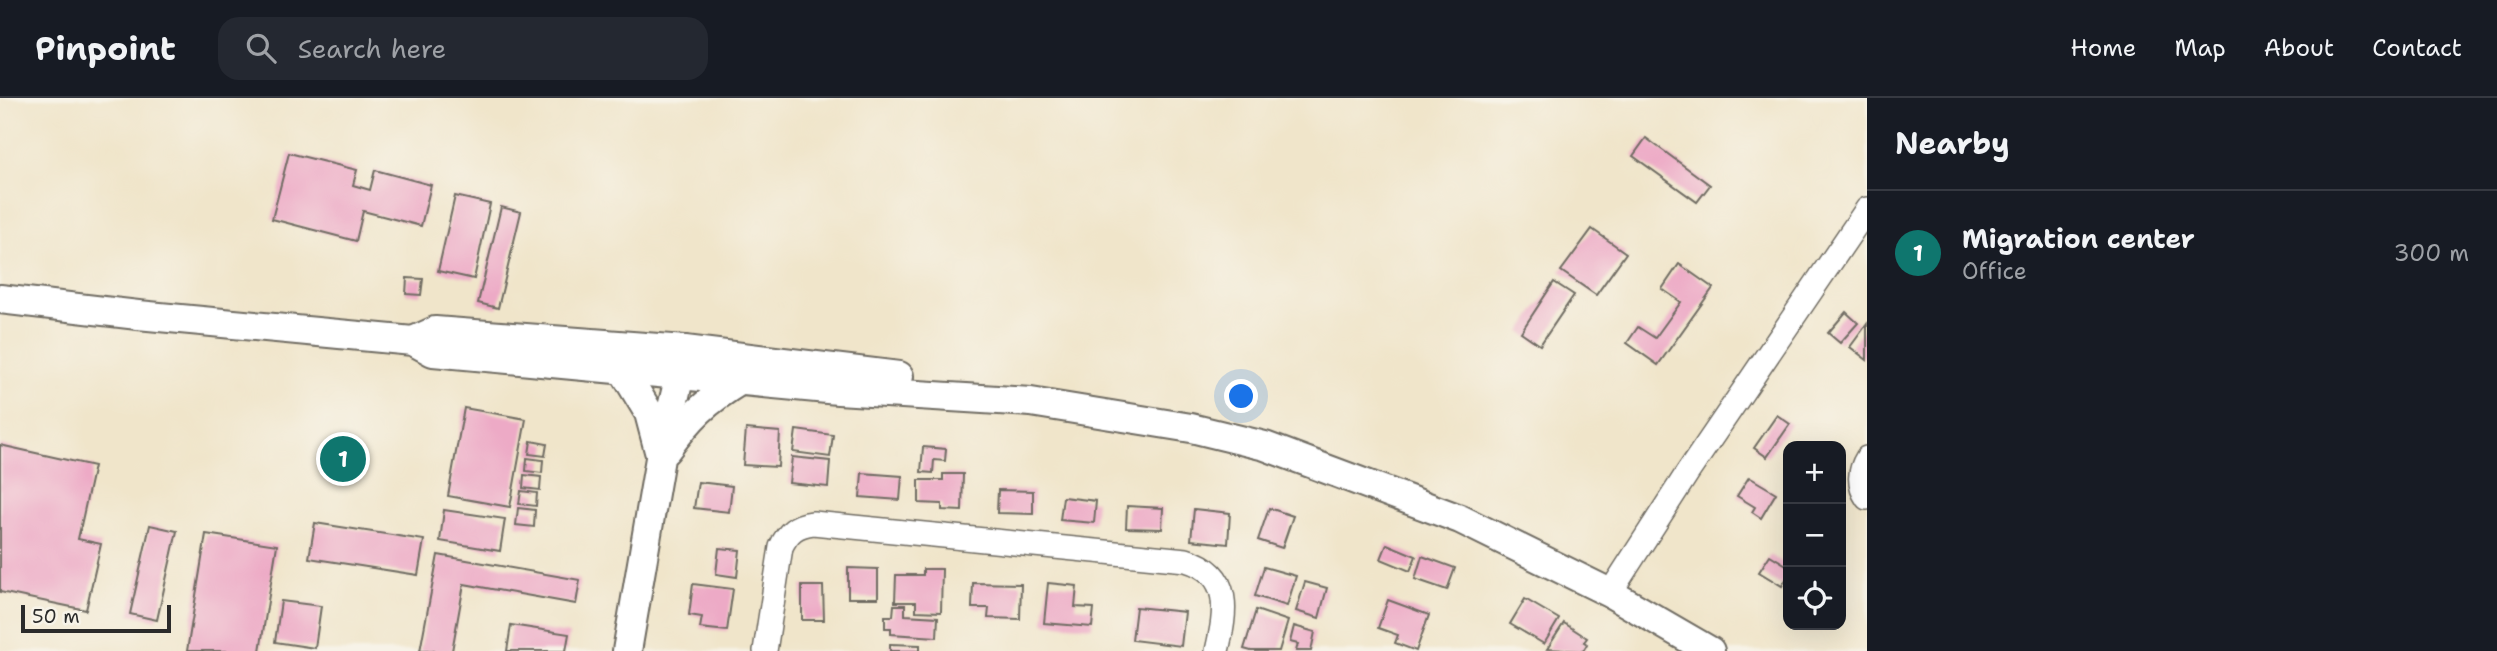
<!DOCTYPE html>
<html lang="en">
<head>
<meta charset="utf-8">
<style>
	:root { --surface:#171b24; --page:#242831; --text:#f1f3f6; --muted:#9ea1a6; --line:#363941; --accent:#0f766e }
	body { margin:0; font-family:"Shantell Sans",sans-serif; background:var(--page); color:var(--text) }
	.controls { position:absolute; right:21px; bottom:21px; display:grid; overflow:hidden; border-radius:14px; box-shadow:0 7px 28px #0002 }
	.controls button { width:63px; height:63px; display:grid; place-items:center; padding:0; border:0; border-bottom:2px solid var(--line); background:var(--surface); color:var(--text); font:35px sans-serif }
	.scale { position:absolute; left:21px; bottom:18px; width:150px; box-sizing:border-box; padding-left:7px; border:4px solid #2b2b2b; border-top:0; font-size:19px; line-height:24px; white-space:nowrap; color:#2b2b2b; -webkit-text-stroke:5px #f7f3e8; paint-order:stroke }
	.you { position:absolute; left:1242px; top:299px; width:24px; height:24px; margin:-18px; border:5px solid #fff; border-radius:50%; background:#1a73e8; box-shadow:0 0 0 10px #1a73e833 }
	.badge { display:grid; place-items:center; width:46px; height:46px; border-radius:50%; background:var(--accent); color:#fff; font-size:23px; font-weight:700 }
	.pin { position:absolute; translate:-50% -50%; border:4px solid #fff; box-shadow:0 2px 7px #0006 }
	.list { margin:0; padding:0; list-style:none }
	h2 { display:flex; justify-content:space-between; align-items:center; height:91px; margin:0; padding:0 28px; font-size:30px }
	h2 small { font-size:23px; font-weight:400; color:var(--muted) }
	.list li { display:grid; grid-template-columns:46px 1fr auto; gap:21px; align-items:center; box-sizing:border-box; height:126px; padding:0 28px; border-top:2px solid var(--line) }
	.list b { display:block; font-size:26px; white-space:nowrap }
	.list p { margin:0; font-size:23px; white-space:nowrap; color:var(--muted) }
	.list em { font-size:23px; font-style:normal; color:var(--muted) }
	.icon { flex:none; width:38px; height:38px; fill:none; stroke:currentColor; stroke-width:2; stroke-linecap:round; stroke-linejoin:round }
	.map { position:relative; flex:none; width:1867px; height:553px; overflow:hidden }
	header { display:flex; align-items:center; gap:42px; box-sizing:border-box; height:98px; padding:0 35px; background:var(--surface); border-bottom:2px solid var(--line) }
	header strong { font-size:33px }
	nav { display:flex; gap:38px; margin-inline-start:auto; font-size:24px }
	.search { width:490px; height:63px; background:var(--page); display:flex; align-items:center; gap:18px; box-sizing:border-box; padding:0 24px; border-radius:21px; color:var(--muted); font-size:26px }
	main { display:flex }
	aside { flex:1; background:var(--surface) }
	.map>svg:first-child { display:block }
	.building { fill:#edaac6 }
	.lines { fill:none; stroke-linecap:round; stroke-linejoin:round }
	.minor-casing { stroke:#706c63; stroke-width:26 }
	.tertiary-casing { stroke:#706c63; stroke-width:32 }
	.minor { stroke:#fff; stroke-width:23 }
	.tertiary { stroke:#fff; stroke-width:28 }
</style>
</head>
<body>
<header>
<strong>Pinpoint</strong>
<div class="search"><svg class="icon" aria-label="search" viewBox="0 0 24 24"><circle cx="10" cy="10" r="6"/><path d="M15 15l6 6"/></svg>Search here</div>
<nav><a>Home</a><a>Map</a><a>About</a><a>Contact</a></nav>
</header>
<main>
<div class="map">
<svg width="1867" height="553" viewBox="0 0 1867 553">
	<rect width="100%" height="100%" fill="#f7f3e8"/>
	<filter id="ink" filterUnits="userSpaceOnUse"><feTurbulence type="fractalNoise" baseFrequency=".0143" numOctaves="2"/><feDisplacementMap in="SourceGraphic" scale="14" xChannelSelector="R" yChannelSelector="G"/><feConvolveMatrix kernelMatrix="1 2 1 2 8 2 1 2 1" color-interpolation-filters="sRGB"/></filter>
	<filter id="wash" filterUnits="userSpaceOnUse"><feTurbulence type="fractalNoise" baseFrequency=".00686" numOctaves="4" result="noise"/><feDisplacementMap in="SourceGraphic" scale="28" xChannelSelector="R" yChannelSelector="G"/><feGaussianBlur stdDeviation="1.57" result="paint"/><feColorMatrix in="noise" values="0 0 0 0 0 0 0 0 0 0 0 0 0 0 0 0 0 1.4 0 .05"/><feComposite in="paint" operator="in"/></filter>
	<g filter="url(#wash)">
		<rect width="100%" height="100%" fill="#f0e5ca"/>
		<g id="blocks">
			<!-- building -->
			<g class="building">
				<polygon points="1646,40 1710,87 1697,104 1633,58"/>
				<polygon points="289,55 357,72 353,87 370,92 375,72 431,87 421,128 363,113 356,143 272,121"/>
				<polygon points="455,98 490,106 474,181 438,173"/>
				<polygon points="501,109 521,114 498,210 478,205"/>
				<polygon points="1592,131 1626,155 1596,197 1561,173"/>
				<polygon points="1679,166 1713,190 1658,267 1627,245 1638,229 1655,240 1681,204 1662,191"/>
				<polygon points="407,180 423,181 421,197 406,196"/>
				<polygon points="1554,184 1574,197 1540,247 1521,234"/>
				<polygon points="1846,214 1858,225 1840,245 1828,235"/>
				<polygon points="1867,226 1867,262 1850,249"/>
				<polygon points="464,310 526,321 510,409 448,398"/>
				<polygon points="1777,317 1790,326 1767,359 1754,350"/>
				<polygon points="746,331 780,334 778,369 743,367"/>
				<polygon points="796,332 833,337 830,359 793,354"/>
				<polygon points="531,343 547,346 545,358 529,356"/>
				<polygon points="0,347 94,368 78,441 101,446 86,512 0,494"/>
				<polygon points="923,349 946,351 945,363 934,362 933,375 921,374"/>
				<polygon points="792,359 830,363 828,389 789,385"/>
				<polygon points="527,360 543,362 542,375 526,373"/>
				<polygon points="862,375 902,378 900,402 860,399"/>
				<polygon points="943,376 963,376 962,413 942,412 942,406 919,405 919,382 943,382"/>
				<polygon points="524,377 541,379 540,392 523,390"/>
				<polygon points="1749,379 1776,395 1761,420 1752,414 1755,409 1737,398"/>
				<polygon points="698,384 732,388 729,414 694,410"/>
				<polygon points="998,392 1033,393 1033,416 997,415"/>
				<polygon points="521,393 537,395 536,408 519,406"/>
				<polygon points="1063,399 1096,403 1094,425 1060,422"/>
				<polygon points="1127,408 1163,410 1162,431 1126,430"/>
				<polygon points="518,410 535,412 534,429 516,427"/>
				<polygon points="1269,410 1293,418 1282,450 1258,442"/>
				<polygon points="1194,411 1230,415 1228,446 1191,442"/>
				<polygon points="444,412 505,421 500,453 440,443"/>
				<polygon points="315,425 424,442 418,477 309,460"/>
				<polygon points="150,427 177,433 157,522 130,516"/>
				<polygon points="206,436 277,447 260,553 187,553"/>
				<polygon points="1387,446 1416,458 1410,473 1381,461"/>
				<polygon points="719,450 740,452 737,479 716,476"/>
				<polygon points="438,457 580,482 576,506 464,486 452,553 420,553"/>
				<polygon points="1770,457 1788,468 1788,478 1782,488 1759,474"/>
				<polygon points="1422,458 1455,470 1447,492 1415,481"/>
				<polygon points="1264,469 1296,478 1287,508 1255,498"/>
				<polygon points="848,470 878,471 878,500 848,500"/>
				<polygon points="923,471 942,471 941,514 916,513 916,504 895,504 896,477 923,477"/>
				<polygon points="1305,484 1327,490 1319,520 1296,513"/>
				<polygon points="973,485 1021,486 1020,521 988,520 989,510 972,510"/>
				<polygon points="1048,485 1077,488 1075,509 1094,510 1092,529 1044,525"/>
				<polygon points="693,486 733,491 727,533 700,530 702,519 689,517"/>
				<polygon points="802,488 823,488 824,522 802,522"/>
				<polygon points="1525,501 1559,521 1544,546 1510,526"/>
				<polygon points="1388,502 1429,517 1416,553 1395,545 1398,537 1378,530"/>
				<polygon points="281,503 321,508 315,550 275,544"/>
				<polygon points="894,507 905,507 905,517 938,519 937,539 891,536 891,530 885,530 885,518 893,518"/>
				<polygon points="1136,509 1185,514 1181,548 1132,542"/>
				<polygon points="1256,512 1288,523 1279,553 1251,553 1244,551"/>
				<polygon points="1564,525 1587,540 1584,544 1587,546 1583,553 1547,551"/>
				<polygon points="511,527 569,536 566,553 507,553"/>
				<polygon points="1294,528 1315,534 1311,553 1296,553 1298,546 1290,544"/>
				<polygon points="890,546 920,547 920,553 890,553"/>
			</g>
		</g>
	</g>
	<g filter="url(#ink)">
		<use href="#blocks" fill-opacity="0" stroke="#706c63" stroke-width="2"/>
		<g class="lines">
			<!-- minor casing -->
			<g class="minor-casing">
				<g id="minor">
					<path d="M1867,360C1859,373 1858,387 1867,400"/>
					<polyline points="1610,495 1688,374 1867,111"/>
					<path d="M765,553L781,449C788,434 796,427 813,425L1186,462C1233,476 1226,514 1217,553"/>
				</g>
			</g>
			<!-- tertiary casing -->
			<g class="tertiary-casing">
				<g id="tertiary">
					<polyline points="0,201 138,217 413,243 433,254 838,292 1031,304 1191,330 1265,348 1460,421 1610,495 1710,553"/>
					<polyline points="413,243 435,233 685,252 899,278"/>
					<polyline points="623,272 649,315 659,353"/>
					<path d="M666,352C691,318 705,304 741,282"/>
					<polyline points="627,553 660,360 684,260"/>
				</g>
			</g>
			<!-- minor -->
			<use href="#minor" class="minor"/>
			<!-- tertiary -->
			<use href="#tertiary" class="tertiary"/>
		</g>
	</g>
</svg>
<div class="controls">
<button>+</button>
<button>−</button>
<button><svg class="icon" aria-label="locate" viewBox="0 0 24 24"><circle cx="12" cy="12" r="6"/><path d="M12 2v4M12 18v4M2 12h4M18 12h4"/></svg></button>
</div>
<div class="scale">50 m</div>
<div class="you"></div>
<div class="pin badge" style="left:343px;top:361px">1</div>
</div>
<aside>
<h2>Nearby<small></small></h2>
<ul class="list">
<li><span class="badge">1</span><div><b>Migration center</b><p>Office</p></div><em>300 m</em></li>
</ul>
</aside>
</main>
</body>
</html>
